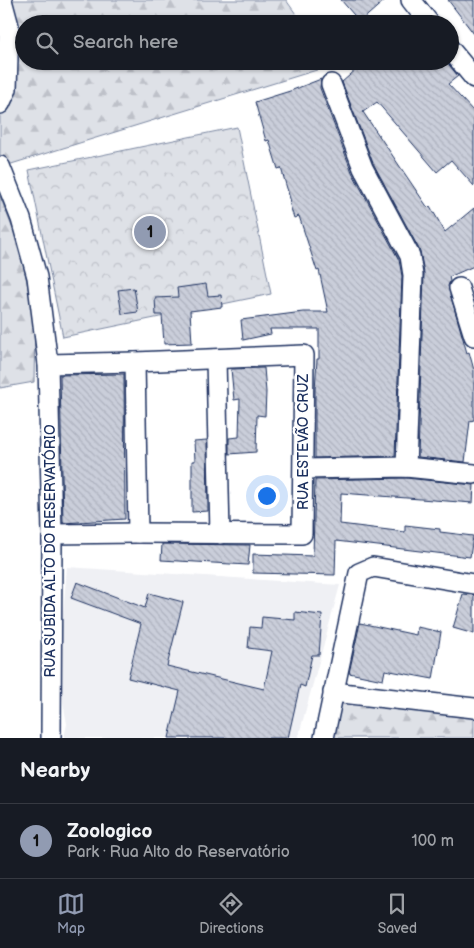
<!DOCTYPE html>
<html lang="en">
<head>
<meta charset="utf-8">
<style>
	:root { --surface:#171b24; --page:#242831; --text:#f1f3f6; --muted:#9ea1a6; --line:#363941; --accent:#919bb2 }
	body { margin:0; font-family:"Balsamiq Sans",sans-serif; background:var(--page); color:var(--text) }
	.you { position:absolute; left:266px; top:495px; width:18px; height:18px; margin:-12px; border:4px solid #fff; border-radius:50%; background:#1a73e8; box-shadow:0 0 0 8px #1a73e833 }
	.badge { display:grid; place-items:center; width:32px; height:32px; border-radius:50%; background:var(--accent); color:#111; font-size:16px; font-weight:700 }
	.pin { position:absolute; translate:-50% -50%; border:2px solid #fff; box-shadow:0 1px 5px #0006 }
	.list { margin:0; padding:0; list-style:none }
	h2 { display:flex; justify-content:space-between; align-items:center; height:65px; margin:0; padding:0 20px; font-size:21px }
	h2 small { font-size:16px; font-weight:400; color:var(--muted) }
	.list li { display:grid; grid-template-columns:32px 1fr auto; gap:15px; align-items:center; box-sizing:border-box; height:75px; padding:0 20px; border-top:1px solid var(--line) }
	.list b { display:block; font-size:19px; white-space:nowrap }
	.list p { margin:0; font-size:16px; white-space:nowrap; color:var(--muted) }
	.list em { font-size:16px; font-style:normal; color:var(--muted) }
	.icon { flex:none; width:28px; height:28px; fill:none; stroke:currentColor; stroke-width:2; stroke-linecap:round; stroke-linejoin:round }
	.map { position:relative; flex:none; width:474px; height:738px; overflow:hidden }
	.search { position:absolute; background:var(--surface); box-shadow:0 1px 4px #0004; left:15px; right:15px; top:15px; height:55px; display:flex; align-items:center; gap:12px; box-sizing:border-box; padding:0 18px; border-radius:28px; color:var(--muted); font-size:19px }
	.sheet { height:140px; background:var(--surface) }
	nav { display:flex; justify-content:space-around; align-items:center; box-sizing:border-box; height:70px; border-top:1px solid var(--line); background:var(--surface); font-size:14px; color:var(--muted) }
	nav a { display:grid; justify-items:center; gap:2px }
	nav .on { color:var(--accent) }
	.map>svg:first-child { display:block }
	.built { fill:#eff0f4 }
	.forest { fill:url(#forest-firs); stroke:#7c88a2 }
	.park { fill:url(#park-crowns); stroke:#7c88a2 }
	.building { fill:url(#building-back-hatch); stroke:#1b2f5e }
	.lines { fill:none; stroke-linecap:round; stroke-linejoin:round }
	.minor-casing { stroke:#1b2f5e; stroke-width:22 }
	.minor { stroke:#fff; stroke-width:19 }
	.labels { text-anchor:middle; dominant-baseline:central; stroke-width:4.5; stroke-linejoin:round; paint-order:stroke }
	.street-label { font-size:14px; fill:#1b2f5e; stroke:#fff }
</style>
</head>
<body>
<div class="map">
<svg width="474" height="738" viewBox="0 0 474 738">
	<defs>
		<pattern id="forest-firs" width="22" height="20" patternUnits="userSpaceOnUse" patternTransform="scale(1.25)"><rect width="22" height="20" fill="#dee1e7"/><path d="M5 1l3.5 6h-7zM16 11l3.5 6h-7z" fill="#bec1c9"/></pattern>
		<pattern id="park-crowns" width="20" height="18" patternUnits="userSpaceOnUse" patternTransform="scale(1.25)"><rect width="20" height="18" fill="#dee1e7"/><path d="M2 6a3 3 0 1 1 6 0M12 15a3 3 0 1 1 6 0" fill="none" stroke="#bec1c9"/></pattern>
		<pattern id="building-back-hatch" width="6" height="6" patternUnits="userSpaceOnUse" patternTransform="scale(1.25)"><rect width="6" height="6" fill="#caceda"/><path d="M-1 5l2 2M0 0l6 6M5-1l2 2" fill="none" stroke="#adb1be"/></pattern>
	</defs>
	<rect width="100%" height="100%" fill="#fff"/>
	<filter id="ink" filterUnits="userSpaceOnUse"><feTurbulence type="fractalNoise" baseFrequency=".02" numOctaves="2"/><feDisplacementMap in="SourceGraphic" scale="10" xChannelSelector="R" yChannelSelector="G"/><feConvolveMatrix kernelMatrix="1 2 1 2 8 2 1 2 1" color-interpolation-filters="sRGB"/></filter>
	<g filter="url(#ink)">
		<!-- built -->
		<polygon class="built" points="67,567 340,585 298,738 64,738 67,724 58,674"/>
		<!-- forest -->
		<g class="forest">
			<polygon points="0,0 286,0 303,24 24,24 24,61 330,61 333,65 8,165 0,165"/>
			<polygon points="0,196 21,250 35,326 34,382 0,388"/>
			<polygon points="341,702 474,717 474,738 333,738"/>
		</g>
		<!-- park -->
		<polygon class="park" points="237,127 271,294 63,337 29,170"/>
		<!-- building -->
		<g class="building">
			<polygon points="341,0 385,0 360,22"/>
			<polygon points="448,0 474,0 474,34"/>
			<polygon points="366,61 446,61 458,76 448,84 474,112 474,186 451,160 437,172 377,102 363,112 428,208 430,206 445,232 474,208 474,266 449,277 450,281 448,286 467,353 469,352 474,370 474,420 470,421 465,462 418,457 424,273 420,251 373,163 342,82"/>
			<polygon points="321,79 320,88 352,172 399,260 402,276 395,456 315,458 315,390 317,359 319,359 319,329 270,329 271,334 243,340 241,320 303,312 328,312 319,270 317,271 299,216 294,218 289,202 291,202 281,168 278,169 269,140 266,141 255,102 290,91"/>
			<polygon points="206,284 208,296 221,295 222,307 190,311 192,343 164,344 162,315 156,315 155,298 178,297 177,288"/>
			<polygon points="134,288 138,312 122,314 118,290"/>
			<polygon points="264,368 266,392 265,416 257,415 256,452 229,454 229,438 239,437 240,399 234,400 231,369"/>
			<polygon points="124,374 125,519 63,523 60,375"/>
			<polygon points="207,440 208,511 192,512 192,461 195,461 194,441"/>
			<polygon points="406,478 474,485 473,503 341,493 340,524 405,532 405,525 440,529 440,532 473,536 470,557 336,541 335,575 253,573 253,554 313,556 315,480"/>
			<polygon points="162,544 250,545 248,565 161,560"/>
			<polygon points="77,582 145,608 149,593 183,602 167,666 264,689 272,651 248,648 250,627 261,628 262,617 295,620 295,612 322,615 319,655 312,655 305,687 300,685 288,738 169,738 180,691 128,678 141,624 71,598"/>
			<polygon points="463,594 474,595 474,634 453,628"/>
			<polygon points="360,623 416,635 417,627 441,632 433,679 385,670 383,680 349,673"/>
		</g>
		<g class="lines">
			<!-- minor casing -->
			<g class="minor-casing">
				<g id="minor">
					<polyline points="411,0 430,24"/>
					<polyline points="450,49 474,78"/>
					<polyline points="331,84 363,168 410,256 413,275 406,467"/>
					<polyline points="0,104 7,89 9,26 2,0"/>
					<polyline points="0,166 21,219 37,277 48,364 52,534 51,738"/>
					<polyline points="459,288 474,336"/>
					<polyline points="216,359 220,534"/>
					<polyline points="135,362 138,533"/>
					<polyline points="48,364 135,362 304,355 302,534 138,533 52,534"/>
					<polyline points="304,469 406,467 474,474"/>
					<polyline points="333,692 474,708"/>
					<polyline points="324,738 359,573 373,567 474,584"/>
				</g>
			</g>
			<!-- minor -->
			<use href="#minor" class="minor"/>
		</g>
	</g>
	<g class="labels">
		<!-- street labels -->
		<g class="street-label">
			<text transform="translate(303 442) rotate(-90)">RUA ESTEVÃO CRUZ</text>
			<text transform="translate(50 551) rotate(-90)">RUA SUBIDA ALTO DO RESERVATÓRIO</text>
		</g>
	</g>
</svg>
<div class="you"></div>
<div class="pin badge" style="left:150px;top:232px">1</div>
<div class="search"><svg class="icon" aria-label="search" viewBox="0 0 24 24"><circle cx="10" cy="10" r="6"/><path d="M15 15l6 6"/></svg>Search here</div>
</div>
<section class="sheet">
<h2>Nearby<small></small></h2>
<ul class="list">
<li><span class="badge">1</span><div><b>Zoologico</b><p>Park · Rua Alto do Reservatório</p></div><em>100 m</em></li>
</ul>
</section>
<nav>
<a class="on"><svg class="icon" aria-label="map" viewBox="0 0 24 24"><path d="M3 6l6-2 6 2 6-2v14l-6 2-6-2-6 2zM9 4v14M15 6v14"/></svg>Map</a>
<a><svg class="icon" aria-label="directions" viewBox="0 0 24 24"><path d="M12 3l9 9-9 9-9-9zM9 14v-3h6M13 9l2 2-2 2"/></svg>Directions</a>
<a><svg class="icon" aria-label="saved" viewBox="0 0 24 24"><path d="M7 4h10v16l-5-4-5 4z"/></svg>Saved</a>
</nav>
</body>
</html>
